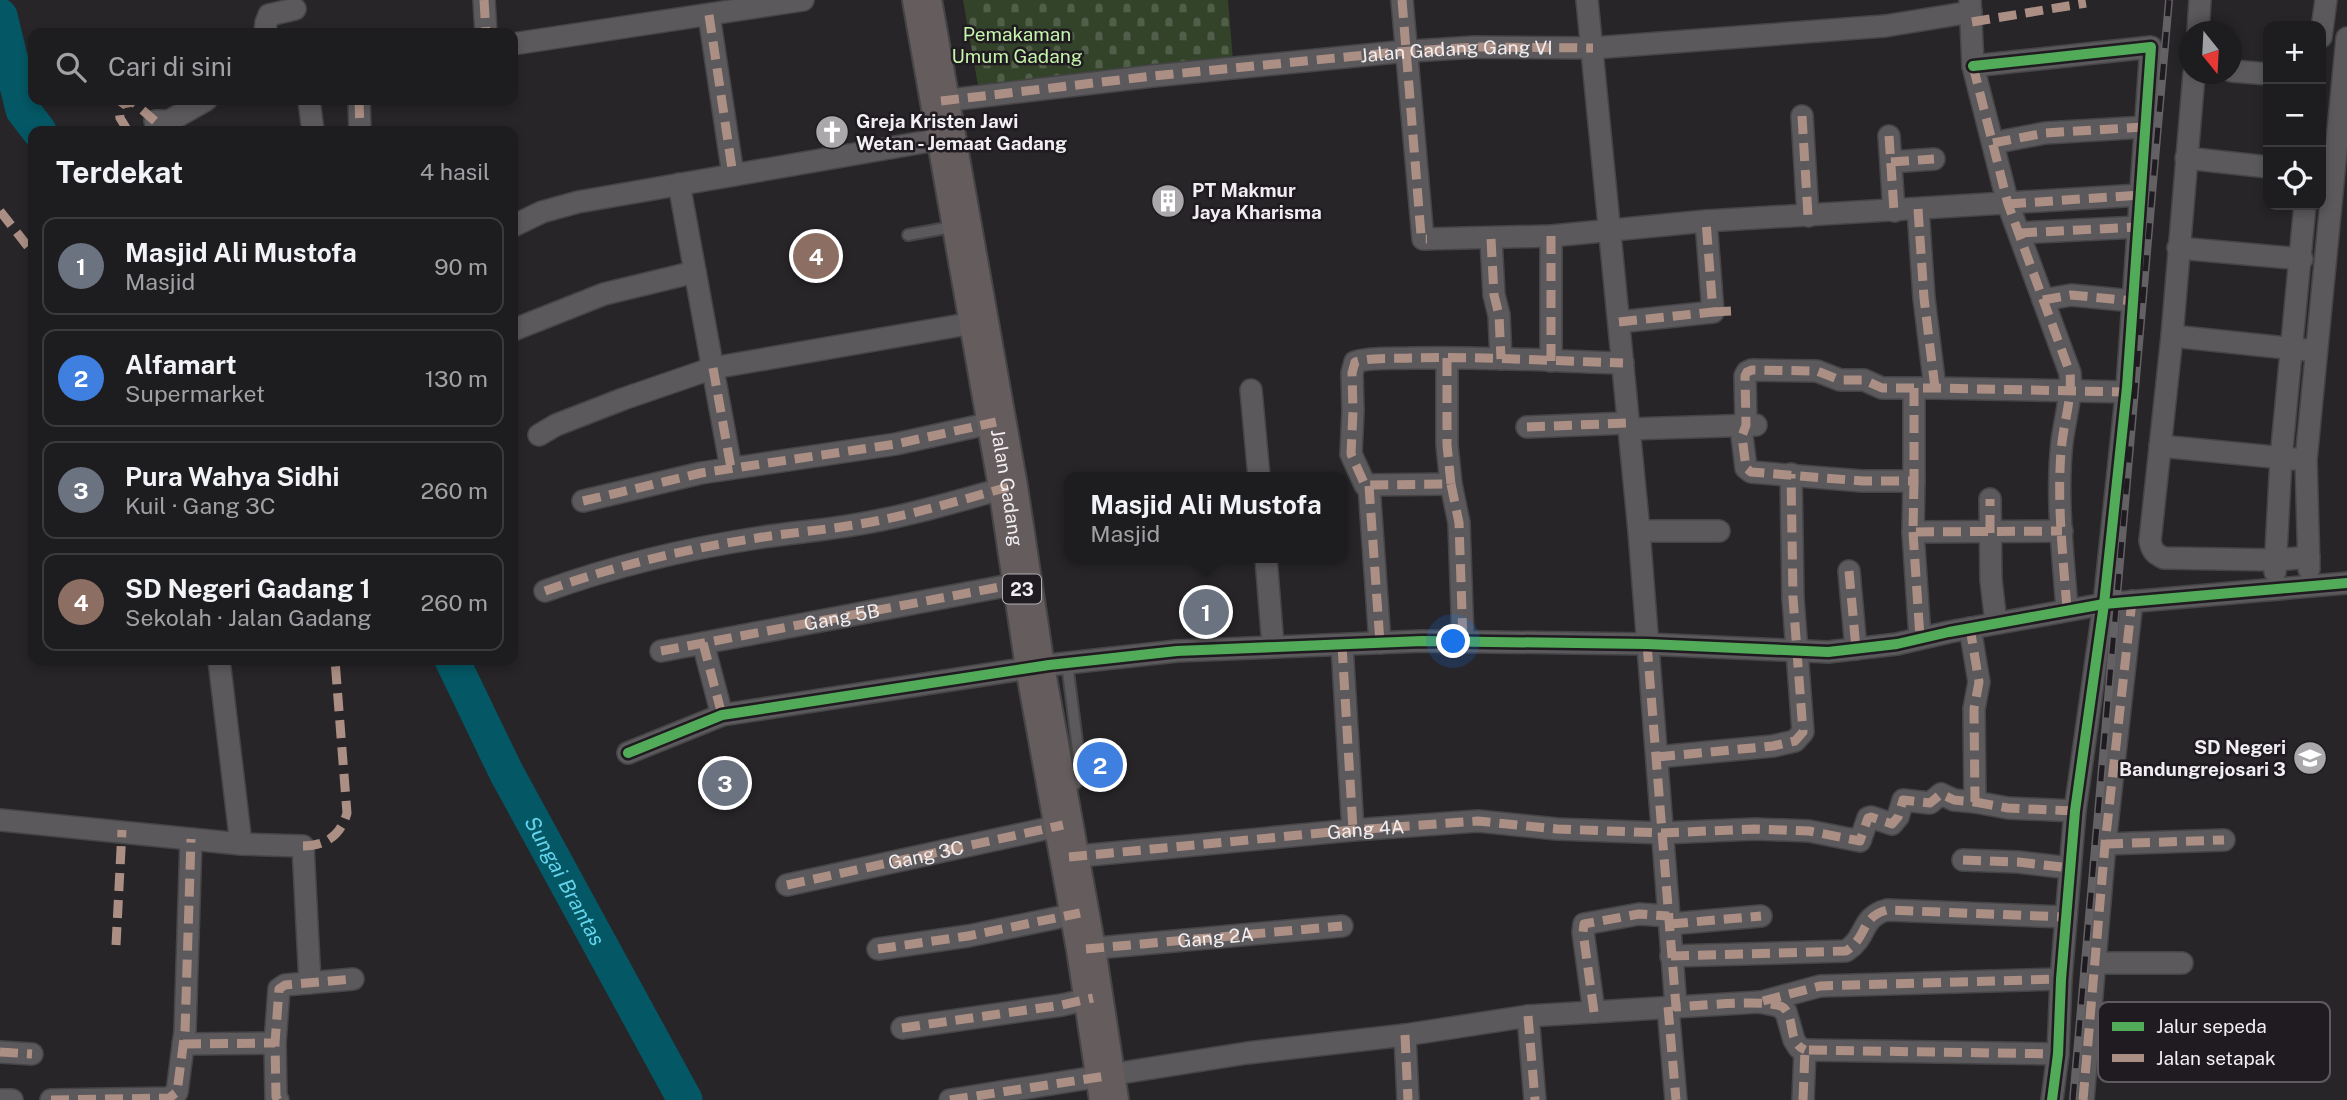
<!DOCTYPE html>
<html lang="id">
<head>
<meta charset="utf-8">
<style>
	:root { --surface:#1d1c1e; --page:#2a292b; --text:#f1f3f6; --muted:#a0a1a4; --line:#3b3a3c; --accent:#8c9099 }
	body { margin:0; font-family:"Public Sans",sans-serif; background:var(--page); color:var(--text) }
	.controls { position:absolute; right:21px; top:21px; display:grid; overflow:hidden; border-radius:14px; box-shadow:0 4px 10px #0003 }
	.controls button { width:63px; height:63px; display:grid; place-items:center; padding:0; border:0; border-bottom:2px solid var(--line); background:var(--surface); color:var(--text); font:35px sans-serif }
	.compass { position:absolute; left:2179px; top:21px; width:63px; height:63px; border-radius:50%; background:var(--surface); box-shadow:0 4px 10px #0003; rotate:162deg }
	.you { position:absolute; left:1454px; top:642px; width:24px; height:24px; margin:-18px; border:5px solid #fff; border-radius:50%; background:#1a73e8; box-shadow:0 0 0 10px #1a73e833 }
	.badge { display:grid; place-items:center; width:46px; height:46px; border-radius:50%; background:var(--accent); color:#fff; font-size:23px; font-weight:700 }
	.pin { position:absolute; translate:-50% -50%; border:4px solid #fff; box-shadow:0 2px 7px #0006 }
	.popup { position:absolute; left:1064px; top:472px; width:284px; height:91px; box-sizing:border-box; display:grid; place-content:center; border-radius:14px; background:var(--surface); filter:drop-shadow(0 2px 5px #0005); font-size:23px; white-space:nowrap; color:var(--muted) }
	.popup b { font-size:26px; color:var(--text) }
	.popup::after { content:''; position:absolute; left:50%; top:100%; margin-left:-14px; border:14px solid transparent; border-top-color:var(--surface) }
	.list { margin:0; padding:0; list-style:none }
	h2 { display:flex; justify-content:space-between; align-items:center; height:91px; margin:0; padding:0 28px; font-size:30px }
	h2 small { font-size:23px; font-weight:400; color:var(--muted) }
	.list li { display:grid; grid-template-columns:46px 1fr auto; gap:21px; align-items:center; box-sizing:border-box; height:98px; margin:0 14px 14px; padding:0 14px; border:2px solid var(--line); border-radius:14px }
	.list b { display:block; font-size:26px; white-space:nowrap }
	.list p { margin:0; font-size:23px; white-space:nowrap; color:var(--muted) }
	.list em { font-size:23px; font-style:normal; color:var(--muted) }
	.icon { flex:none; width:38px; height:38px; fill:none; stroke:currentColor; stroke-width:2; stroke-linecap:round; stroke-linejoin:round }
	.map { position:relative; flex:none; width:2347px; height:1100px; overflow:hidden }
	.search { position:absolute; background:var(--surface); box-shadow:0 4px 10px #0003; left:28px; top:28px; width:490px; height:77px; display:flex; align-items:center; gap:18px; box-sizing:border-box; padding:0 24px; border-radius:14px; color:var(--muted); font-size:26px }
	.panel { position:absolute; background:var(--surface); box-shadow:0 4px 10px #0003; left:28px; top:126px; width:490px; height:539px; border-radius:14px }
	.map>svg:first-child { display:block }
	.cemetery { fill:url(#cemetery-stones) }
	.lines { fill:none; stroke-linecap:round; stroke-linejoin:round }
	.river { stroke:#045764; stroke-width:35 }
	.lane-casing { stroke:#454446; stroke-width:14 }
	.street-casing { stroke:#454446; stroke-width:24 }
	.highway-casing { stroke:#454446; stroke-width:42 }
	.lane { stroke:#5b595c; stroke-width:10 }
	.street { stroke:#5b595c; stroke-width:21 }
	.highway { stroke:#655c5d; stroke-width:38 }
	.rail-casing { stroke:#636164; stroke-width:8 }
	.rail { stroke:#1f1b20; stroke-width:5; stroke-dasharray:16; stroke-linecap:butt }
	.quiet { stroke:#ac8f84; stroke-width:9; stroke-dasharray:18 9; stroke-linecap:butt }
	.cycleway-casing { stroke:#1f1b20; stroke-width:15 }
	.cycleway { stroke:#51ab58; stroke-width:10 }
	.labels { text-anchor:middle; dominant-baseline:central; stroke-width:5; stroke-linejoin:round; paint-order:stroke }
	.shield { fill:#1f1b20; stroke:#b1afb2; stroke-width:2 }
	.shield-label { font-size:18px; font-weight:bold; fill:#f0eef1 }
	.park-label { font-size:19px; fill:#c5f4ab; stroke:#1f1b20 }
	.street-label { font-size:19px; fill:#f0eef1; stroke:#1f1b20 }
	.poi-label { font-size:19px; font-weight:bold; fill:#f0eef1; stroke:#1f1b20; text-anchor:start }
	.water-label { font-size:21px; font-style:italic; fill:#63d4eb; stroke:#1f1b20 }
	.key { fill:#1f1b20; stroke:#5e5a5f; stroke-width:2 }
	.key-label { font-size:19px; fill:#f0eef1 }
</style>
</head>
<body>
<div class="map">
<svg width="2347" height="1100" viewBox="0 0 2347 1100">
	<defs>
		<pattern id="cemetery-stones" width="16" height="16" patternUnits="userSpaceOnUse" patternTransform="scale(1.75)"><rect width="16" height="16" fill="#33432a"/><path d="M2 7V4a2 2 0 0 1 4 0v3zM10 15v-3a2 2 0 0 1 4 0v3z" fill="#515e49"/></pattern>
	</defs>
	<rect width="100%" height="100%" fill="#272528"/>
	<!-- cemetery -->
	<polygon class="cemetery" points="963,0 1228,0 1233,61 980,96"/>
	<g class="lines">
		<!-- river -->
		<g class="river">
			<polyline points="0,16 23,110 39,131"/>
			<path id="s1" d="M452,660L506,772L685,1100"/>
		</g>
		<!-- lane casing -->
		<g class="lane-casing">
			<g id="lane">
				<polyline points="908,235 957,226"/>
				<polyline points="1062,785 1075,784 1079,780 1081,773 1067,663"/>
			</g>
		</g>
		<!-- street casing -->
		<g class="street-casing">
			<g id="street">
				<polyline points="484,0 486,33"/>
				<polyline points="1402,0 1423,239 1551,236 1706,221 2140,195"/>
				<polyline points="1587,0 1639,531 1676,1007"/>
				<path d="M1970,0L1973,66L2008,204L2070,373C2072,397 2065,418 2062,442C2056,495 2063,556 2067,609"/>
				<polyline points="709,15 733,175"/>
				<polyline points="2198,32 2200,0"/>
				<polyline points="265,33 266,23 269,15 295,9"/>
				<polyline points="2321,37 2326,0"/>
				<polyline points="513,44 803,0"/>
				<polyline points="1973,66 2151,47 2127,387 2104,604 2075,811 2061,979 2058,1054 2052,1100"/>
				<polyline points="2232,71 2268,74"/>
				<path d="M2194,74L2172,336L2150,541C2152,551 2155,554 2164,558L2276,560L2309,557"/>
				<polyline points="309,100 313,131"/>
				<polyline points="359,100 360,131"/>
				<path id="s2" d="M941,101L1153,76L1397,52L1475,47L1593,48L1885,26L1971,12"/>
				<polyline points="1802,116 1808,216"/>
				<polyline points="155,121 169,121 206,100"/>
				<polyline points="1889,136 1894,211"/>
				<polyline points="1993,143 2045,133 2145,127"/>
				<polyline points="2186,158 2268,167"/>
				<polyline points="1891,162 1934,159"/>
				<polyline points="679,184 731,468"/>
				<polyline points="1918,209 1924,298 1935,388"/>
				<polyline points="513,226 542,212 578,202 947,138"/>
				<polyline points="2019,233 2138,227"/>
				<polyline points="1551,236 1551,361"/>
				<polyline points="1491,239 1494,295 1499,315 1501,359"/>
				<polyline points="2178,248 2302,259"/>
				<polyline points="2043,300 2071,295 2133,301"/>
				<polyline points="1619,322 1713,312 1706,221"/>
				<polyline points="513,330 604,294 695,272"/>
				<polyline points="2172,336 2306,350"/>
				<path d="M1447,358V445L1451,484L1365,485L1351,454L1353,411L1352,373L1355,362C1372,357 1392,359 1410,358C1480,356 1552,361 1623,363"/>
				<polyline points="1914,388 1914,481 1862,481 1751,472 1746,468 1742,436 1746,425 1745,376 1747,372 1752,370 1817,371 1840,380 1864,380 1882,388 1935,388 2126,392"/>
				<polyline points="1251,390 1259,477"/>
				<polyline points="1527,427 1628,423"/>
				<polyline points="1629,429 1756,425"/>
				<polyline points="539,435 556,425 623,399 713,368 979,322"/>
				<polyline points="2160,446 2294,459"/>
				<polyline points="1914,481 1913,532 2062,531"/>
				<polyline points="1451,484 1459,523 1463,641"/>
				<polyline points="1369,486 1380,643"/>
				<polyline points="1990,499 1991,580 1996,623"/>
				<polyline points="583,501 701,473 896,444 996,422"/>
				<polyline points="1639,531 1719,531"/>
				<polyline points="1913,532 1920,638"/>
				<polyline points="1266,558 1273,646"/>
				<polyline points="2309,569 2306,460 2347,38"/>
				<polyline points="1849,571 1856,649"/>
				<polyline points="2275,572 2281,458 2305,205"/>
				<path d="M545,591C614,566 685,549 757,538C787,533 817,531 847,526C902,518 954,502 1008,487"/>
				<polyline points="703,643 722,715"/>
				<polyline points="1342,645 1353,830"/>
				<path id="s3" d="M661,651L1021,583"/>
				<polyline points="219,660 241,844"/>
				<polyline points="628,753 722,715 1049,665 1177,651 1422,641 1647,644 1828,652 1897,644 1949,632 2104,604 2347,583"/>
				<polyline points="1657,757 1773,746 1795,741 1803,732 1793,598 1791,474"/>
				<polyline points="1975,802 2008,808 2075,811"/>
				<polyline points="0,820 241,844 303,846 310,983"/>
				<polyline points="2105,844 2224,840"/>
				<path id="s4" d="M1069,857L1353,830L1478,821L1557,829L1662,833L1755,829L1809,831L1860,841L1868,818L1871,817L1892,824L1898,817L1903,800L1930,803L1941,794L1954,800L1975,802L1974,709L1979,682L1970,628"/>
				<polyline points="1963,860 2018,862 2070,868"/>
				<polyline points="787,885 1063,825"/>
				<polyline points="1670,924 1761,916"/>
				<polyline points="878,949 968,936 1080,913"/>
				<polyline points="1086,949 1342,926"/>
				<path d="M1671,956L1846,951C1868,937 1860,917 1887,910L2066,917"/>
				<polyline points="2095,963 2182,963"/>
				<polyline points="1761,1002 1820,986 2061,979"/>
				<polyline points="1668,1007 1676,1100"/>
				<polyline points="1594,1012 1583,932 1584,924 1639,914 1669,916"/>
				<polyline points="1528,1016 1535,1100"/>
				<polyline points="902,1028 1062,1005 1093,998"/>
				<polyline points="1405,1035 1408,1100"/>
				<polyline points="183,1044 275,1043"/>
				<polyline points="0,1052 32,1054"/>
				<polyline points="0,1100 12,1100"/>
				<polyline points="51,1100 169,1098 177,1092 185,1031 191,839"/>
				<polyline points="278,1100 276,1097 275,1043 279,989 285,985 353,979"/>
				<polyline points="950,1100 1247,1053 1405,1035 1528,1016 1676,1007 1759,1002 1779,1006 1786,1012 1794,1040 1799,1048 1805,1050"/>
				<polyline points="1803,1100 1805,1050 2058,1054"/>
				<polyline points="2083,1100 2105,844 2132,601"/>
			</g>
		</g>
		<!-- highway casing -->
		<g class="highway-casing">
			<g id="highway">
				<path id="s5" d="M922,0L1008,487L1035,667L1086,949L1109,1100"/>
			</g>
		</g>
		<!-- lane -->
		<use href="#lane" class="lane"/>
		<!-- street -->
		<use href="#street" class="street"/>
		<!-- highway -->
		<use href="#highway" class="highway"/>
		<!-- rail casing -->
		<g class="rail-casing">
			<polyline id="rail" points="2073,1100 2169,0"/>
		</g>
		<!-- rail -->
		<use href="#rail" class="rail"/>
		<!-- quiet -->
		<g class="quiet">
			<polyline points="484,0 486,33"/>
			<polyline points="1402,0 1421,235 1423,239 1427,239"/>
			<polyline points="709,15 733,175"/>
			<polyline points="1972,22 2086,3"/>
			<path d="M1973,66L2008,204L2070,373C2072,397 2065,418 2062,442C2056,495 2063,556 2067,609"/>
			<polyline points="359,100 360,131"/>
			<polyline points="941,101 1153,76 1397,52 1475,47 1593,48"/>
			<polyline points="1802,116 1808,216"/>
			<polyline points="128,131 120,118 119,108 122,104 133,102 155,121"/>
			<polyline points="1889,136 1894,211"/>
			<polyline points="1993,143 2045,133 2145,127"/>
			<polyline points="1891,162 1934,159"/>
			<polyline points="2008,204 2140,195"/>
			<polyline points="1918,209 1924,298 1935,388"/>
			<polyline points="0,211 33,253"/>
			<polyline points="2019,233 2138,227"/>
			<polyline points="1551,236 1551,361"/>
			<polyline points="1491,239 1494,295 1499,315 1501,359"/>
			<polyline points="2043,300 2071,295 2133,301"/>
			<polyline points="1713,312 1732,311"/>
			<polyline points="1619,322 1713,312 1706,221"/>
			<path d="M1447,358V445L1451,484L1365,485L1351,454L1353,411L1352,373L1355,362C1372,357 1392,359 1410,358C1480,356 1552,361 1623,363"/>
			<polyline points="713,368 731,468"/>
			<polyline points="1914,388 1914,481 1862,481 1751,472 1746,468 1742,436 1746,425 1745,376 1747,372 1752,370 1817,371 1840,380 1864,380 1882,388 1935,388 2126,392"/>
			<polyline points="1527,427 1628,423"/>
			<polyline points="1914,481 1913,532 2062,531"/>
			<polyline points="1451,484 1459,523 1463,641"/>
			<polyline points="1369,486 1380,643"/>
			<polyline points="583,501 701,473 896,444 996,422"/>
			<polyline points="1913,532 1920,638"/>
			<polyline points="1990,533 1990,499"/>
			<polyline points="1849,571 1856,649"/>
			<path d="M545,591C614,566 685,549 757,538C787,533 817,531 847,526C902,518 954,502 1008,487"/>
			<polyline points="703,643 722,715"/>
			<path d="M1647,644L1676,1007C1693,1006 1774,998 1784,1008C1796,1021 1787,1042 1805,1050"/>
			<polyline points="1342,645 1353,830"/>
			<polyline points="661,651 1021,583"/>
			<polyline points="1657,757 1773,746 1795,741 1803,732 1793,598 1791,474"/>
			<polyline points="1975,802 2008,808 2075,811"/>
			<polyline points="2105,844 2224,840"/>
			<path d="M303,846C326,846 341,835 347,813L335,660"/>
			<polyline points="1069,857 1353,830 1478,821 1557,829 1662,833 1755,829 1809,831 1860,841 1868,818 1871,817 1892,824 1898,817 1903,800 1930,803 1941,794 1954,800 1975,802 1974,709 1979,682 1970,628"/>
			<polyline points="1963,860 2018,862 2070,868"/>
			<path id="s6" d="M787,885L1063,825"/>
			<polyline points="1670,924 1761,916"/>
			<polyline points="116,945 122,830"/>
			<polyline points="878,949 968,936 1080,913"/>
			<path id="s7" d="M1086,949L1342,926"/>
			<path d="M1671,956L1846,951C1868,937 1860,917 1887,910L2066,917"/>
			<polyline points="1763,1001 1820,986 2061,979"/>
			<polyline points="1668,1007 1676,1100"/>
			<polyline points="1594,1012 1583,932 1584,924 1639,914 1669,916"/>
			<polyline points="1528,1016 1535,1100"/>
			<polyline points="902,1028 1062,1005 1093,998"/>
			<polyline points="1405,1035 1408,1100"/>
			<polyline points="183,1044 275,1043"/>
			<polyline points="0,1052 32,1054"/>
			<polyline points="51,1100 169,1098 177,1092 185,1031 191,839"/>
			<polyline points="278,1100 276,1097 275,1043 279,989 285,985 353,979"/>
			<polyline points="950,1100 1106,1076"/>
			<polyline points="1803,1100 1805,1050 2058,1054"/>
			<polyline points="2083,1100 2105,844 2132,601"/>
		</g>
		<!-- cycleway casing -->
		<g class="cycleway-casing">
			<g id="cycleway">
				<polyline points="1973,66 2151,47 2127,387 2104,604 2075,811 2061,979 2058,1054 2052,1100"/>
				<polyline points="628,753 722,715 1049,665 1177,651 1422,641 1647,644 1828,652 1897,644 1949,632 2104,604 2347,583"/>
			</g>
		</g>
		<!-- cycleway -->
		<use href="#cycleway" class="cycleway"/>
	</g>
	<!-- icons -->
	<defs>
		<g id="church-disc" transform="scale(1.75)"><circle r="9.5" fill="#aaa8ab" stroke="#1f1b20"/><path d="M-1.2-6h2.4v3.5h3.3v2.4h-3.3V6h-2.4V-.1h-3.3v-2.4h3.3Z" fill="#fff"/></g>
		<g id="building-disc" transform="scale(1.75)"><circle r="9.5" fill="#aaa8ab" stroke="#1f1b20"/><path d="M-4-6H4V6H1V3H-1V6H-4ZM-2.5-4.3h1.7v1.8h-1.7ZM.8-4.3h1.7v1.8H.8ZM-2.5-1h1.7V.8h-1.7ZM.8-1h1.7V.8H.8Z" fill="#fff"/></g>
		<g id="school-disc" transform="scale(1.75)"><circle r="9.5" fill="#aaa8ab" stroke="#1f1b20"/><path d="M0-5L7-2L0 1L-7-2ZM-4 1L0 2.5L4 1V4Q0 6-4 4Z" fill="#fff"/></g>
	</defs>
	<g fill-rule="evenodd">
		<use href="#church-disc" x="832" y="132"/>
		<use href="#building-disc" x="1168" y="201"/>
		<use href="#school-disc" x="2310" y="758"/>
	</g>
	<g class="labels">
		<!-- shield labels -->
		<rect class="shield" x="1003" y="574.5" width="38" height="29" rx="5"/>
		<g class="shield-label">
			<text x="1022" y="589">23</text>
		</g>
		<!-- park labels -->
		<g class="park-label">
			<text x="1017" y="34">Pemakaman<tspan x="1017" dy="22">Umum Gadang</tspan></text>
		</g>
		<!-- street labels -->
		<g class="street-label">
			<text stroke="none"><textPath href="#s2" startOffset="518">Jalan Gadang Gang VI</textPath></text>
			<text stroke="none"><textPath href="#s5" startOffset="495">Jalan Gadang</textPath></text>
			<text stroke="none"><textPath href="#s3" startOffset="184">Gang 5B</textPath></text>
			<text stroke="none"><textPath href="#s4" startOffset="298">Gang 4A</textPath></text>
			<text stroke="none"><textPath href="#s6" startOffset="142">Gang 3C</textPath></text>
			<text stroke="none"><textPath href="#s7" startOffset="130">Gang 2A</textPath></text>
		</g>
		<!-- poi labels -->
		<g class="poi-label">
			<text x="856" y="121">Greja Kristen Jawi<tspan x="856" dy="22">Wetan - Jemaat Gadang</tspan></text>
			<text x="1192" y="190">PT Makmur<tspan x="1192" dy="22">Jaya Kharisma</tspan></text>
			<text x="2286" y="747" text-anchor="end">SD Negeri<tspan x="2286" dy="22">Bandungrejosari 3</tspan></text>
		</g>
		<!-- water labels -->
		<g class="water-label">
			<text stroke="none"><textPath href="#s1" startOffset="248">Sungai Brantas</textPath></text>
		</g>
	</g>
	<!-- legend -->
	<rect x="2098" y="1002" width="232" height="80" rx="10" class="key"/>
	<rect x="2112" y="1022" width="32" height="9" fill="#51ab58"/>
	<rect x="2112" y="1054" width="32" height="8" fill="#ac8f84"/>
	<g class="key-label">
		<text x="2156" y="1033">Jalur sepeda</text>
		<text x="2156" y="1065">Jalan setapak</text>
	</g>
</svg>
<div class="controls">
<button>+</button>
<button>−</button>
<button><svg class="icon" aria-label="locate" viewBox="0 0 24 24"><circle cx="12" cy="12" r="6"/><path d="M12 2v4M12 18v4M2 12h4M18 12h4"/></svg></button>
</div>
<svg class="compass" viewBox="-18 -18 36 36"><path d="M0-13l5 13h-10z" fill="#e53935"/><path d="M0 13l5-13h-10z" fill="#a0a1a4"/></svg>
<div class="you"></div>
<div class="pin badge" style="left:1206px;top:612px;background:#6b7280">1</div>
<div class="popup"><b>Masjid Ali Mustofa</b>Masjid</div>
<div class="pin badge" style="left:1100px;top:765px;background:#3f7fe0">2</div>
<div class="pin badge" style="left:725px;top:783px;background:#6b7280">3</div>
<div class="pin badge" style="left:816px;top:256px;background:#8d6e63">4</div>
<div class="search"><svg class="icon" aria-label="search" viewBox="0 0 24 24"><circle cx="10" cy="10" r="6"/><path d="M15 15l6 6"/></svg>Cari di sini</div>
<section class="panel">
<h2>Terdekat<small>4 hasil</small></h2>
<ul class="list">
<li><span class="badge" style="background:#6b7280">1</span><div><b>Masjid Ali Mustofa</b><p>Masjid</p></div><em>90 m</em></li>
<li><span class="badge" style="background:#3f7fe0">2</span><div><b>Alfamart</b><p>Supermarket</p></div><em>130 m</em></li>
<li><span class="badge" style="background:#6b7280">3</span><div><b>Pura Wahya Sidhi</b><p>Kuil · Gang 3C</p></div><em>260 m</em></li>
<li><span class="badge" style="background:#8d6e63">4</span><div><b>SD Negeri Gadang 1</b><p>Sekolah · Jalan Gadang</p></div><em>260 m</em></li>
</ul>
</section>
</div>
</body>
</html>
